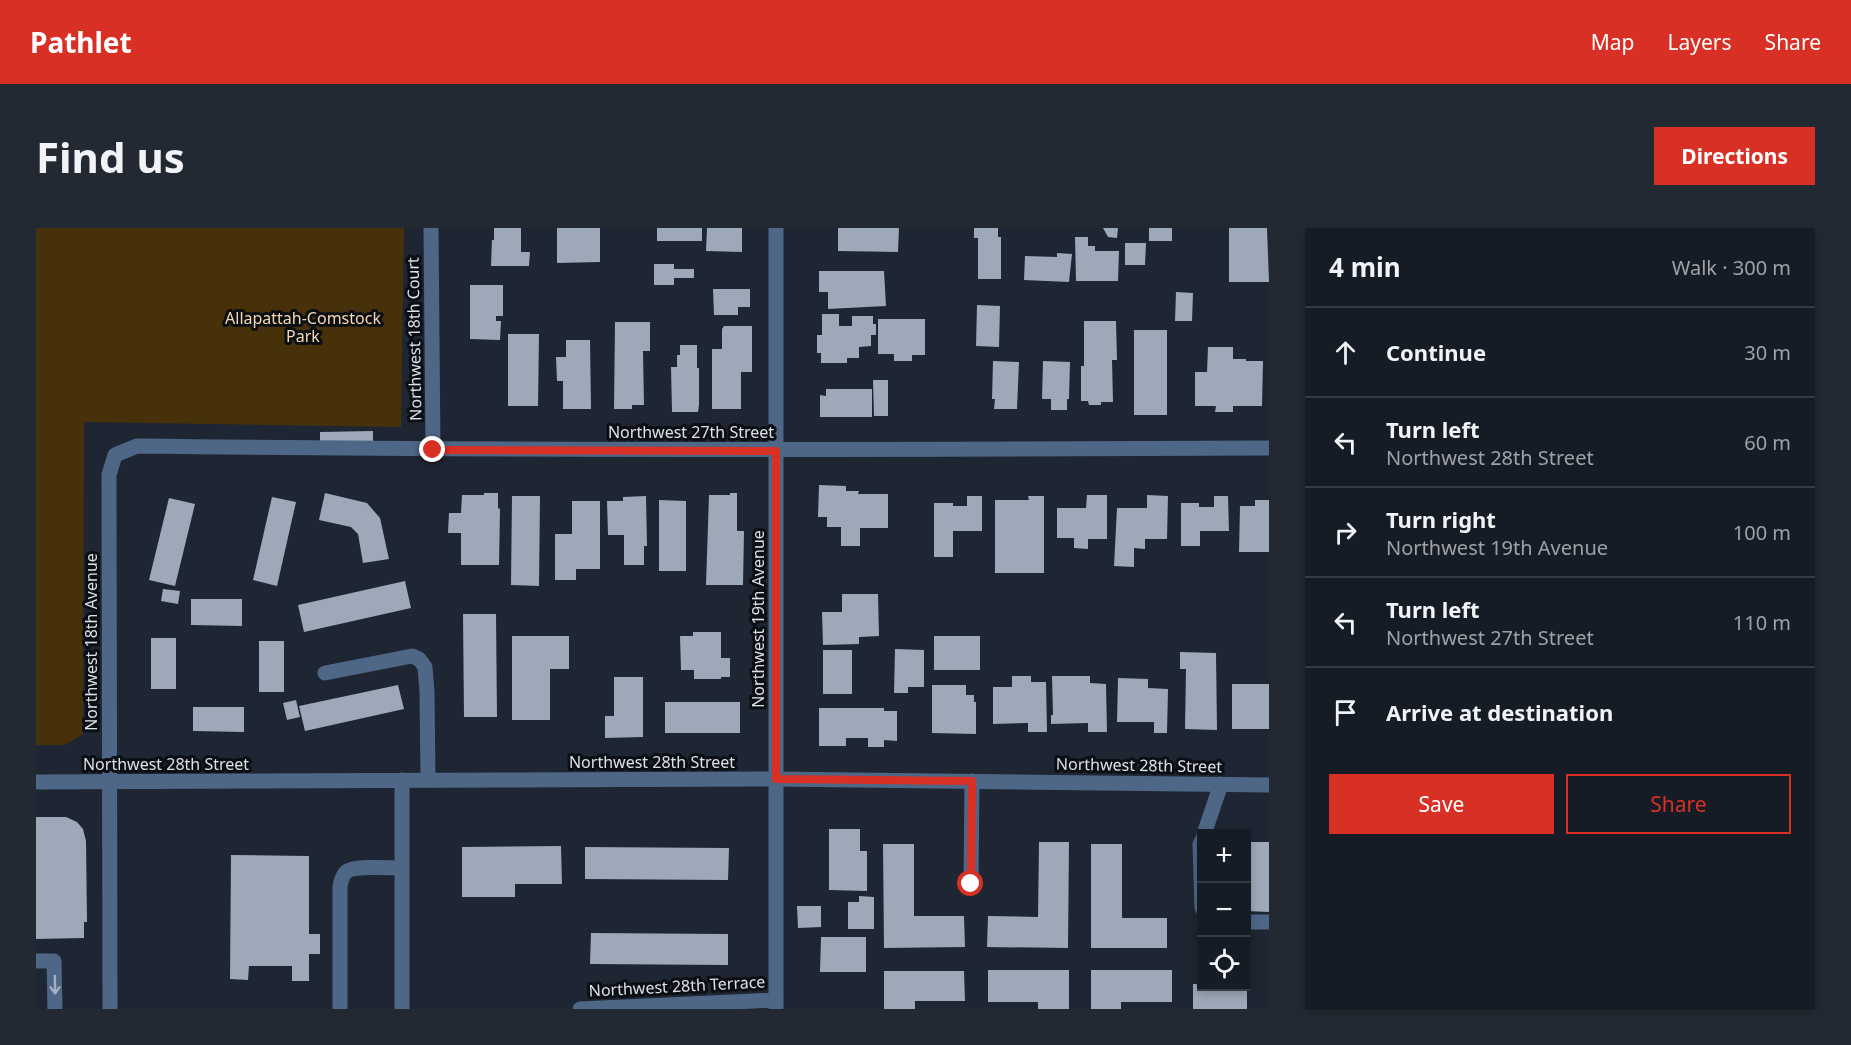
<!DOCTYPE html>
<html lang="en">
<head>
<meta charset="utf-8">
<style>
	:root { --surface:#161c26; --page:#232932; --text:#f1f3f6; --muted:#9ea1a7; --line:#353a43; --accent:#d93025 }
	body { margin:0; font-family:"Noto Sans",sans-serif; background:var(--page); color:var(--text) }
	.controls { position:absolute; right:18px; bottom:18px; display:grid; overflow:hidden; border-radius:0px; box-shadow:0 3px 9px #0003 }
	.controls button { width:54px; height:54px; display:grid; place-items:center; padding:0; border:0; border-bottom:2px solid var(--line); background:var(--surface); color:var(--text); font:30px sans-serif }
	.stop { position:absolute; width:18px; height:18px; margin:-14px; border:4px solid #d93025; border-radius:50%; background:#fff }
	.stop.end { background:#d93025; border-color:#fff; box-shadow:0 2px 6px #0008 }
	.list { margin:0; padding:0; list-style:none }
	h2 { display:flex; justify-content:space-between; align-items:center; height:78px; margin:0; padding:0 24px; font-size:26px }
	h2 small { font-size:20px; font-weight:400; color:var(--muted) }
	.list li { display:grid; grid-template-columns:39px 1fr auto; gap:18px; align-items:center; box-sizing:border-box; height:90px; padding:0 24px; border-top:2px solid var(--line) }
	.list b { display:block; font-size:22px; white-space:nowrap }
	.list p { margin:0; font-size:20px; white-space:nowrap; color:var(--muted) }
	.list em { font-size:20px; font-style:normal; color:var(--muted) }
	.actions { display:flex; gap:12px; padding:18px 24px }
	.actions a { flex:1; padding:14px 0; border:2px solid var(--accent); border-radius:0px; text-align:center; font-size:21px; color:var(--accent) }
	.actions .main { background:var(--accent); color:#fff }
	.icon { flex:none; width:33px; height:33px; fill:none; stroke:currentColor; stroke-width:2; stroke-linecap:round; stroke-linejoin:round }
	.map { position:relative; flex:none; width:1233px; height:781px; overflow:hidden; border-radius:0px }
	header { display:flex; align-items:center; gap:36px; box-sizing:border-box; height:84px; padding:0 30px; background:var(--accent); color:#fff }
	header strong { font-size:28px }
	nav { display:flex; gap:33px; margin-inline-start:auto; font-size:21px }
	.intro { display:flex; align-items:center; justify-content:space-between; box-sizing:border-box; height:144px; padding:0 36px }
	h1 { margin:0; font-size:42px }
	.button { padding:15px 27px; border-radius:0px; background:var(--accent); color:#fff; font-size:21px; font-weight:700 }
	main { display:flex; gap:36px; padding:0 36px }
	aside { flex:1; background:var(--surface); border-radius:0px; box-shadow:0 3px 9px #0003 }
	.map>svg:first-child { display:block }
	.green { fill:#47310a }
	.building { fill:#9da9b8 }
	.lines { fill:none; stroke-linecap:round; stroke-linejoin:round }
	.minor { stroke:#4f6786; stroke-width:15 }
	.oneway { stroke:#a3b0c1 }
	.route { stroke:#d93025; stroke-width:8 }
	.labels { text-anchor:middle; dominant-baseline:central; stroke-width:6; stroke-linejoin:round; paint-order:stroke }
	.park-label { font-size:16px; fill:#f6d9b0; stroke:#0b0f14 }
	.street-label { font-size:16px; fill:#dbe1e9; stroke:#0b0f14 }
</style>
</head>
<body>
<header>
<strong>Pathlet</strong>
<nav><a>Map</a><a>Layers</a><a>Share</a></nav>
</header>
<div class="intro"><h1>Find us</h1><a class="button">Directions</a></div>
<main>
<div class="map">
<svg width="1233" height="781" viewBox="0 0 1233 781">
	<rect width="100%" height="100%" fill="#1d2632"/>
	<!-- green -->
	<polygon class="green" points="0,0 368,0 365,199 48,194 47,506 29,517 0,517"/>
	<!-- building -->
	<g class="building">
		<polygon points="458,0 485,0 485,24 494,24 493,38 455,38 456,12 458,12"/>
		<polygon points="521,0 564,0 564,34 521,35"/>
		<rect x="621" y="0" width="45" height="13"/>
		<polygon points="671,0 706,0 706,24 670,23"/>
		<polygon points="802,0 863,0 862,24 802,23"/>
		<polygon points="938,0 962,0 962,9 965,9 965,51 942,51 942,10 938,10"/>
		<polygon points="1067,0 1082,0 1081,10 1072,9"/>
		<rect x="1113" y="0" width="23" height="13"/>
		<polygon points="1193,0 1231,0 1233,54 1193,54"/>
		<polygon points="1039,9 1052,9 1052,18 1059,18 1059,23 1083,23 1082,53 1040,53"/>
		<polygon points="1089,15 1110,15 1109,37 1089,37"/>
		<polygon points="1021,25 1036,26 1033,54 988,52 989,28 1021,29"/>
		<polygon points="618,36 638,36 638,41 658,41 658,50 638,50 638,57 618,57"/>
		<polygon points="783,43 848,43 850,78 792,81 792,64 783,64"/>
		<polygon points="434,57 467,57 467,88 460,88 460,93 465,93 464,112 434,111"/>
		<polygon points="677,61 714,61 714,79 702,79 702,87 678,87"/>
		<polygon points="1140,64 1157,65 1156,93 1139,93"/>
		<polygon points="941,77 964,78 963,119 940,118"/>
		<polygon points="786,86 803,86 803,98 816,98 816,88 837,88 837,96 840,96 840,107 835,107 835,118 823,119 823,130 811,130 811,135 785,135 785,125 781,125 781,107 786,107"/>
		<polygon points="842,91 889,91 889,127 876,127 876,133 858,133 858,126 842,126"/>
		<polygon points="1048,93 1080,93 1081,132 1076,132 1077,174 1065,174 1065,177 1053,177 1052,173 1045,173 1045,138 1048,138"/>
		<polygon points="579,94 614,94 614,123 607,123 608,177 596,177 596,181 578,181"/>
		<polygon points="688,98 716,98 716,144 705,144 705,181 676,181 676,121 686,121 686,101"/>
		<rect x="1098" y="102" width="33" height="85"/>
		<polygon points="472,106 503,106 502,178 472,178"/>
		<polygon points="530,112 554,112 555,181 527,181 527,153 521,153 520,129 530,129"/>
		<polygon points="644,117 661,117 661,140 663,140 663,177 662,184 636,184 635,139 641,139 641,127 644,127"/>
		<polygon points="1172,119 1197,119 1197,131 1210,131 1210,133 1227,133 1226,178 1197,178 1197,184 1179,184 1180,178 1159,178 1159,144 1171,144"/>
		<polygon points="957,133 983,134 981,181 958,181 959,171 956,171"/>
		<polygon points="1007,133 1034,134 1033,171 1031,171 1031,182 1015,182 1015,171 1006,171"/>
		<polygon points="837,152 852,152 852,188 838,188"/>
		<polygon points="790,161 836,161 836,189 784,189 784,167 790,168"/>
		<polygon points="337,203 337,214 284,214 284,204"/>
		<polygon points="783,257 810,258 810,263 823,263 822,266 852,266 852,300 824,300 824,318 805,318 805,299 791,299 791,289 782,289"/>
		<polygon points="289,265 331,275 344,290 353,331 327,335 322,306 315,299 283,292"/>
		<polygon points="448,265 462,265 462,280 464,281 463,337 425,337 425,305 412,305 413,285 425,285 426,267 448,267"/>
		<polygon points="694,265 701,265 701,303 708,303 707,357 670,357 673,267 694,267"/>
		<polygon points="1051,267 1071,267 1071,311 1052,311 1052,321 1038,320 1038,310 1021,310 1021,280 1050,280"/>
		<polygon points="1111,267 1132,268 1131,311 1109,311 1109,321 1098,320 1098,339 1078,338 1081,280 1111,280"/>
		<polygon points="476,268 504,268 503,358 475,357"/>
		<polygon points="610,268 611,318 608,318 608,337 588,337 588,307 572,307 571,273 587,273 587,269"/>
		<polygon points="931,268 946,268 946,303 917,303 917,329 898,329 898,275 917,275 917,278 931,278"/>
		<polygon points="992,268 1008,268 1008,345 959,345 959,272 993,272"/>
		<polygon points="1178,268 1192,268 1193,303 1164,303 1164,318 1145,318 1145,275 1163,275 1163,279 1178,279"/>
		<polygon points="236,269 260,274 241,358 217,352"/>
		<polygon points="133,270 159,276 139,358 113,352"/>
		<polygon points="623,272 650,273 650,343 623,343"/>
		<polygon points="1219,272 1233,272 1233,324 1203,324 1204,278 1219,278"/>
		<polygon points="536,273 564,273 564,341 540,341 540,352 519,352 519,306 536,306"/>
		<polygon points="369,353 375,380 268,404 262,377"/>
		<polygon points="127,361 144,363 142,376 125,373"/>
		<polygon points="806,366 842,366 843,408 823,409 823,416 787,417 786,384 806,384"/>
		<polygon points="155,371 206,371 206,398 155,397"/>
		<polygon points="427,386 460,386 461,489 428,489"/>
		<polygon points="657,404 685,404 685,430 694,430 694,449 685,449 685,451 658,451 658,442 645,442 644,408 657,408"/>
		<polygon points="476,408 533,408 533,441 514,441 514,492 476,492"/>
		<rect x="898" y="408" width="46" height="34"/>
		<rect x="115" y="410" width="25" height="51"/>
		<rect x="223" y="413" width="25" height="51"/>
		<polygon points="859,421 888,422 888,459 872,459 872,465 858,465"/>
		<rect x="787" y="422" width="29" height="44"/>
		<polygon points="1144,424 1180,425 1181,502 1149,501 1150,441 1144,441"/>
		<polygon points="976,448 995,448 995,454 1010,454 1011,504 992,504 992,495 957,496 957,459 976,459"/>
		<polygon points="1016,448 1054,448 1054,455 1070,456 1071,504 1052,504 1052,495 1015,496 1015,487 1017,487"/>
		<polygon points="578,449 607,449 607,509 569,510 569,488 578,488"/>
		<polygon points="1082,450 1112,451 1112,460 1132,461 1131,505 1118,505 1118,494 1081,494"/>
		<rect x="1196" y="456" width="37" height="45"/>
		<polygon points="362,457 368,481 269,503 263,478"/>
		<polygon points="896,457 930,457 930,467 938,467 938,474 940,474 940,506 896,505"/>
		<polygon points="260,472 264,489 251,492 247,475"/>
		<rect x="629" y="474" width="75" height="31"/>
		<polygon points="157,479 208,479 208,504 157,503"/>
		<polygon points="783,480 848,480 848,483 861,483 861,513 848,512 848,519 832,519 832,510 810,510 810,518 783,518"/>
		<polygon points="0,589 30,589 41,594 47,601 50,613 51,694 48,694 48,710 0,711"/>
		<polygon points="793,601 824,601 824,623 831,623 831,663 793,662"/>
		<polygon points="1003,614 1033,614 1032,720 951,719 952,688 1002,689"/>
		<polygon points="1210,614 1233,614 1233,684 1210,683"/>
		<polygon points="847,616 878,616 878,688 928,688 929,719 848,720"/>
		<polygon points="1055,616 1086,616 1086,690 1131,690 1131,720 1055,720"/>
		<polygon points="525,618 526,656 479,656 479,669 426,669 426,619"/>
		<polygon points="549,619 693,620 692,652 549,651"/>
		<polygon points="195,627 273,628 273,706 284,706 284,726 273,726 273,753 256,753 256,738 213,738 212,752 194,751"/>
		<polygon points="823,668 838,669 838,701 812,701 812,674 823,674"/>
		<polygon points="761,678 785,678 785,699 762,700"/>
		<polygon points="555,705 692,706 692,737 554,736"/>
		<polygon points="785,709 830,709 830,744 784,744"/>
		<polygon points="952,742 1033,742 1033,781 1002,781 1002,774 952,774"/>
		<polygon points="1055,742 1136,742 1136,774 1085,774 1085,781 1055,781"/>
		<polygon points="848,743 928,743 929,773 879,773 879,781 848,781"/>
		<polygon points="1157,756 1166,756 1166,758 1211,758 1211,781 1157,781"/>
	</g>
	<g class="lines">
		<!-- minor -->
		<g class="minor">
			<polyline points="395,0 397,222"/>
			<polyline points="289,445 376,428 383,431 389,439 391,464 392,552"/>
			<polyline points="366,552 366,781"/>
			<polyline points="0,554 740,551 1233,557"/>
			<polyline points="1168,606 1185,556"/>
			<polyline points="1166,612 1164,616 1166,680"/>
			<polyline points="935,656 936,553"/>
			<polyline points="1210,694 1233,694"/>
			<polyline points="0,733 18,733 19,781"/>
			<path d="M74,781L73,247L79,227L101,218C478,223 856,222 1233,220"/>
			<path d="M304,781V658C305,653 307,647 310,644C318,637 353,640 364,640"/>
			<polyline points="544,781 740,772"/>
			<polyline points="740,781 740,0"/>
		</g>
	</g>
	<!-- one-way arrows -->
	<defs><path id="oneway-shaft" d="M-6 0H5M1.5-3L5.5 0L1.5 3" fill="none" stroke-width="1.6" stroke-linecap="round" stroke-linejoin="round" transform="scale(1.5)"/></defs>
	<use class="oneway" href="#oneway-shaft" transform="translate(19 757) rotate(89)"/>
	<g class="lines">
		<!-- route -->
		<polyline class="route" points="397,222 740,223 740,551 936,553 935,656"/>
	</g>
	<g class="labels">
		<!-- park labels -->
		<g class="park-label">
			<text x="267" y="90">Allapattah-Comstock<tspan x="267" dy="18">Park</tspan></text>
		</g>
		<!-- street labels -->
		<g class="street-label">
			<text transform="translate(378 111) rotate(-91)">Northwest 18th Court</text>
			<text x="655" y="204">Northwest 27th Street</text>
			<text transform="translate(722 391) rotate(-90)">Northwest 19th Avenue</text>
			<text transform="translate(55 414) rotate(-90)">Northwest 18th Avenue</text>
			<text x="616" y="534">Northwest 28th Street</text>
			<text x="130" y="536">Northwest 28th Street</text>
			<text transform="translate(1103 537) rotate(1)">Northwest 28th Street</text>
			<text transform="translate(641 758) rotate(-3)">Northwest 28th Terrace</text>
		</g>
	</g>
</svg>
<div class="controls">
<button>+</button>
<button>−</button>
<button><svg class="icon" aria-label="locate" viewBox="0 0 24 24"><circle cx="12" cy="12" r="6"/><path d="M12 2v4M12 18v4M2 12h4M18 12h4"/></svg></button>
</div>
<div class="stop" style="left:935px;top:656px"></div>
<div class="stop end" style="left:397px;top:222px"></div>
</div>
<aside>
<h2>4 min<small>Walk · 300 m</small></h2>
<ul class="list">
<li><svg class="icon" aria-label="ahead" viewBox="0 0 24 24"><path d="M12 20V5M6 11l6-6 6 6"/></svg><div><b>Continue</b></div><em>30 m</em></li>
<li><svg class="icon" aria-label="left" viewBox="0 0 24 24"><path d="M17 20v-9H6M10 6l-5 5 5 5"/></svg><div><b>Turn left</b><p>Northwest 28th Street</p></div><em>60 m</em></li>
<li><svg class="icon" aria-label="right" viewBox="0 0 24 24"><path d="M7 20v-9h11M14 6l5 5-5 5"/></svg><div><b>Turn right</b><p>Northwest 19th Avenue</p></div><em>100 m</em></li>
<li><svg class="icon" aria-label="left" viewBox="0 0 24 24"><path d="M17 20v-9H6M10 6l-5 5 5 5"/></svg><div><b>Turn left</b><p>Northwest 27th Street</p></div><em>110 m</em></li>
<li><svg class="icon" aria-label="arrive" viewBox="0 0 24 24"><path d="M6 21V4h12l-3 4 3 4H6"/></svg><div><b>Arrive at destination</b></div></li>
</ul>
<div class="actions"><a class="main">Save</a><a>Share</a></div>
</aside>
</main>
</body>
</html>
